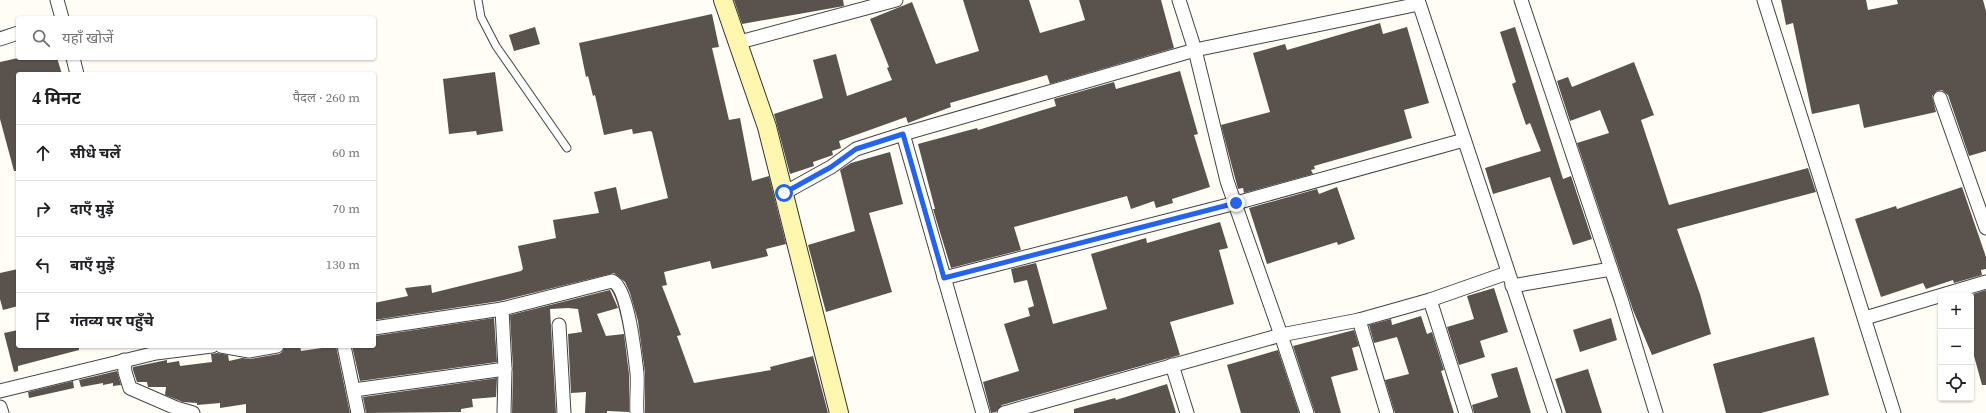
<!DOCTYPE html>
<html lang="hi">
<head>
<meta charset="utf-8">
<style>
	:root { --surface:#fff; --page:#f6f6f6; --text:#202124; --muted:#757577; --line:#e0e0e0 }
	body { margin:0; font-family:"Source Serif 4","Noto Sans Devanagari",serif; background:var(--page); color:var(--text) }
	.controls { position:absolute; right:12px; bottom:12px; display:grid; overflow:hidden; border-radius:4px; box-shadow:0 1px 3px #0004 }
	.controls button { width:36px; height:36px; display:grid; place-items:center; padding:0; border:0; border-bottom:1px solid var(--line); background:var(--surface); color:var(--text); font:20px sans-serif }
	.stop { position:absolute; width:12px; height:12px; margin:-9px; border:3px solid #2563eb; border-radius:50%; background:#fff }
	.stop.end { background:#2563eb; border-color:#fff; box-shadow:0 1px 4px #0008 }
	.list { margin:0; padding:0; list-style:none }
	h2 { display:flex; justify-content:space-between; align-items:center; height:52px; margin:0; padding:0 16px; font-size:17px }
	h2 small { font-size:13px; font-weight:400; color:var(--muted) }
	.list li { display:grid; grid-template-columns:26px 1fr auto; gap:12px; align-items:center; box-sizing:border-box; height:56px; padding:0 16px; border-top:1px solid var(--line) }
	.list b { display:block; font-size:15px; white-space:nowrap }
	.list em { font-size:13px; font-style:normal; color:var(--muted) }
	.icon { flex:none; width:22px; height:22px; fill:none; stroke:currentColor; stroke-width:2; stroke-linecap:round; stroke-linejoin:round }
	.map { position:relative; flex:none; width:1986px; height:413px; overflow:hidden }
	.search { position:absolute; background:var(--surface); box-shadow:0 1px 3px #0004; left:16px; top:16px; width:360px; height:44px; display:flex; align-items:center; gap:10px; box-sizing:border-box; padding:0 14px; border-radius:4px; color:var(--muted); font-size:15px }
	.panel { position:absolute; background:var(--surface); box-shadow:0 1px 3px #0004; left:16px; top:72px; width:360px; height:276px; border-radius:4px }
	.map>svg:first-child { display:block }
	.building { fill:#5a524d }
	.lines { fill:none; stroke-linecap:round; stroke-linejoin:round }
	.lane-casing { stroke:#444; stroke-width:9 }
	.street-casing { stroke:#444; stroke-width:15 }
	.secondary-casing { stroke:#333; stroke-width:20 }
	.lane { stroke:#fff; stroke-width:7 }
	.street { stroke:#fff; stroke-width:13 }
	.secondary { stroke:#fff6b0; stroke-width:18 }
	.route { stroke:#2563eb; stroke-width:5 }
</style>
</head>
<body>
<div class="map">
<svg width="1986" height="413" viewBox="0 0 1986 413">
	<rect width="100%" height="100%" fill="#fffdf5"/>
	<!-- building -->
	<g class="building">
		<polygon points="734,0 843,0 844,6 742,24"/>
		<polygon points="963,0 1029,0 1040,33 1085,20 1079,0 1161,0 1174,48 1050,84 1047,75 950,103 951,107 908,123 906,117 839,141 841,148 832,151 833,155 813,162 814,166 790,174 774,114 823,98 813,60 836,54 847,96 892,80 887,68 889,67 870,19 912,2 936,64 979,51"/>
		<polygon points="1781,0 1866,0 1868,10 1898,4 1897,0 1983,0 1986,11 1986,151 1969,156 1948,95 1942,90 1937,91 1932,96 1936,112 1864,128 1859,104 1812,114 1793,23 1786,25"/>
		<polygon points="712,14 719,47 712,48 729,120 740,118 752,181 769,176 786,244 766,249 768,256 712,269 710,261 664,272 667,285 662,286 681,335 677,336 694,383 771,370 770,367 813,356 828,413 645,413 645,373 638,321 630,293 625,282 614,273 500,301 374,320 374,303 408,296 405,288 431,285 432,293 521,271 523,269 518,246 556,238 553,220 599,213 594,192 616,187 621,210 668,198 652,132 650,131 633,134 632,129 604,135 595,95 593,96 588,76 586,77 579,43"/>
		<polygon points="1380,23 1383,34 1407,27 1429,103 1404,110 1412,138 1314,166 1315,169 1311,170 1313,174 1244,193 1243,188 1238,189 1221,125 1270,112 1253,53 1285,44 1287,50"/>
		<polygon points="535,27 540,44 514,51 509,35"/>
		<polygon points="1515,27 1563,179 1571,176 1592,239 1573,245 1550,177 1493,194 1485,168 1541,151 1530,123 1526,125 1512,84 1516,82 1500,32"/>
		<polygon points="18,58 57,58 62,74 18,74 18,171 14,171 0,119 0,62"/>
		<polygon points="1634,62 1654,115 1641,120 1669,205 1808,168 1816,192 1677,229 1700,294 1711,334 1652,355 1633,310 1577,143 1609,133 1600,110 1570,121 1557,81 1568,77 1572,87"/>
		<polygon points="1180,71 1198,134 1194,135 1210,187 1172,199 1173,203 1156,208 1154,201 1131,209 1127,196 1014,227 1021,250 951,268 933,209 935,209 918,144 977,128 978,130 1056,106 1054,99 1114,82 1116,89"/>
		<polygon points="495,72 503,131 477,135 476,131 449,134 443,79"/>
		<polygon points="890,152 903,204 869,213 892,292 826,312 808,245 855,231 840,170 851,163"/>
		<polygon points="1337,187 1355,239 1338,245 1337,242 1267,264 1249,208 1317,189 1319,194"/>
		<polygon points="1962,187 1986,257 1986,269 1981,270 1982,275 1954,283 1953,280 1926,289 1923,283 1881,297 1855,219 1896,206 1897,209"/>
		<polygon points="1220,222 1228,248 1219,250 1234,304 1170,322 1180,355 1002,405 996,412 991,413 983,382 1019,371 1004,324 1030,316 1028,308 1034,306 1027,280 1014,283 1011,269 1036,263 1053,324 1107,309 1091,254 1146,238 1147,243"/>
		<polygon points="18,269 18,306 3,310 0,299 0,273"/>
		<polygon points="1494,288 1508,332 1480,341 1485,357 1459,365 1447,327 1474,319 1467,296"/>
		<polygon points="610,290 618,308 597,314 606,336 624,334 629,374 629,412 607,411 607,413 585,413 586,392 571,393 568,334 582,332 578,309 568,308 550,309 556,413 512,413 513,369 510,315"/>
		<polygon points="1986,290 1986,385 1982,385 1971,345 1971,296 1967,296"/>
		<polygon points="1421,316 1427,334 1432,332 1444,370 1441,371 1454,413 1395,413 1385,380 1409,374 1397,337 1374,343 1369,325 1391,319 1392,325"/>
		<polygon points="494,318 497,362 360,381 352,346 374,346 374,336"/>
		<polygon points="1611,318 1617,340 1580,352 1573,330"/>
		<polygon points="18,330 18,346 79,346 79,350 18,366 18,371 14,372 4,333"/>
		<polygon points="1354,330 1359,346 1352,348 1358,370 1331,377 1341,413 1315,413 1293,346"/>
		<polygon points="1814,337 1829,395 1761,413 1726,413 1713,364"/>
		<polygon points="285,346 300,346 301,351 336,346 350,413 246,413 246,404 220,408 220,403 197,405 197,403 183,402 165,395 166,387 148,387 147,382 137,382 133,370 133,367 167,360 167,363 179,361 180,366 212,362 211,354 217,353 228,355 229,361 242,358 250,359 279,354 282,352"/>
		<polygon points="1278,350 1299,413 1241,413 1227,365"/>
		<polygon points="1517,367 1531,413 1474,413 1472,405 1498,397 1491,374"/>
		<polygon points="1588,369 1602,413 1566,413 1555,379"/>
		<polygon points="117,371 121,385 113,386 113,383 103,385 103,383 81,387 79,380"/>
		<polygon points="497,378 496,397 472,399 473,407 461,409 461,412 366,413 363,397"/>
		<polygon points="73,381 74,388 29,398 28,392"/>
		<polygon points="1167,384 1176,413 1074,413 1074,409 1115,398 1116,400"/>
	</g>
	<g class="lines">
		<!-- lane casing -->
		<g class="lane-casing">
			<polyline id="lane" points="478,0 481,17 496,46 567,148"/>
		</g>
		<!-- street casing -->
		<g class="street-casing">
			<g id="street">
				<polyline points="57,0 62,18"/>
				<polyline points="1418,0 1555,413"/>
				<polyline points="1521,0 1621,299 1656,413"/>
				<polyline points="1764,0 1894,413"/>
				<polyline points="0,39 18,33"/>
				<polyline points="736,43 896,0"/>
				<polyline points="73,58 77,74"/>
				<polyline points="1940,98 1986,228"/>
				<polyline points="903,134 983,413"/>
				<polyline points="784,193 831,167 856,149 903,134 1195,50 1419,4"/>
				<polyline points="944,278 1236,203 1464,140"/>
				<polyline points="1512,286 1611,269"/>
				<polyline points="1430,300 1466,413"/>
				<polyline points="1865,318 1986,282"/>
				<polyline points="1359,320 1387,413"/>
				<polyline points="559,325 564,413"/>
				<path d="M374,328L502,309L612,281C628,287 635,356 637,373C638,386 636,400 637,413"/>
				<polyline points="221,346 249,351 277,346"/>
				<polyline points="344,346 358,413"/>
				<polyline points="124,360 125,372 130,388 176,408 193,413"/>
				<polyline points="1172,365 1187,413"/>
				<polyline points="354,390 505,369 502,309"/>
				<polyline points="0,391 156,353 212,346"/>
				<polyline points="0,407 2,413"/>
				<polyline points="504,413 505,369"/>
				<polyline points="1004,413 1281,335 1227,181 1195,50 1179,0"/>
				<polyline points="1307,413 1281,335 1359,320 1430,300 1507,273"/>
			</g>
		</g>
		<!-- secondary casing -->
		<g class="secondary-casing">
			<polyline id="secondary" points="723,0 767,127 839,413"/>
		</g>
		<!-- lane -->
		<use href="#lane" class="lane"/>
		<!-- street -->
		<use href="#street" class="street"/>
		<!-- secondary -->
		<use href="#secondary" class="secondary"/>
	</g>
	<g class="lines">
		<!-- route -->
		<polyline class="route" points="784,193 831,167 856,149 903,134 944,278 1236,203"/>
	</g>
</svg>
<div class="controls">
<button>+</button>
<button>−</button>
<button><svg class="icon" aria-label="locate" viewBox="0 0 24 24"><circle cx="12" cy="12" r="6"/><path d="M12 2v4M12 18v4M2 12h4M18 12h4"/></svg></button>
</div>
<div class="stop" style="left:784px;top:193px"></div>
<div class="stop end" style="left:1236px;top:203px"></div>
<div class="search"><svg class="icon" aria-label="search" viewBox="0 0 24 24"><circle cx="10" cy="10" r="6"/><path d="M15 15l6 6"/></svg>यहाँ खोजें</div>
<section class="panel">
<h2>4 मिनट<small>पैदल · 260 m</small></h2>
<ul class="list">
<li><svg class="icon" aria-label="ahead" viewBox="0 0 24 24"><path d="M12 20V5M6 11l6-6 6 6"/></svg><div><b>सीधे चलें</b></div><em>60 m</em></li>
<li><svg class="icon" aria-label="right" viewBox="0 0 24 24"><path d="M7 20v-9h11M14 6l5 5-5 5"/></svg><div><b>दाएँ मुड़ें</b></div><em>70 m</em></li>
<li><svg class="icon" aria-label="left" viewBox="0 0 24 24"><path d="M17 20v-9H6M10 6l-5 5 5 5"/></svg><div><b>बाएँ मुड़ें</b></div><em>130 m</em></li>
<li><svg class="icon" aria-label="arrive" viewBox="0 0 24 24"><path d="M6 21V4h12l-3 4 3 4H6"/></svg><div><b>गंतव्य पर पहुँचे</b></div></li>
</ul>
</section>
</div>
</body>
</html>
